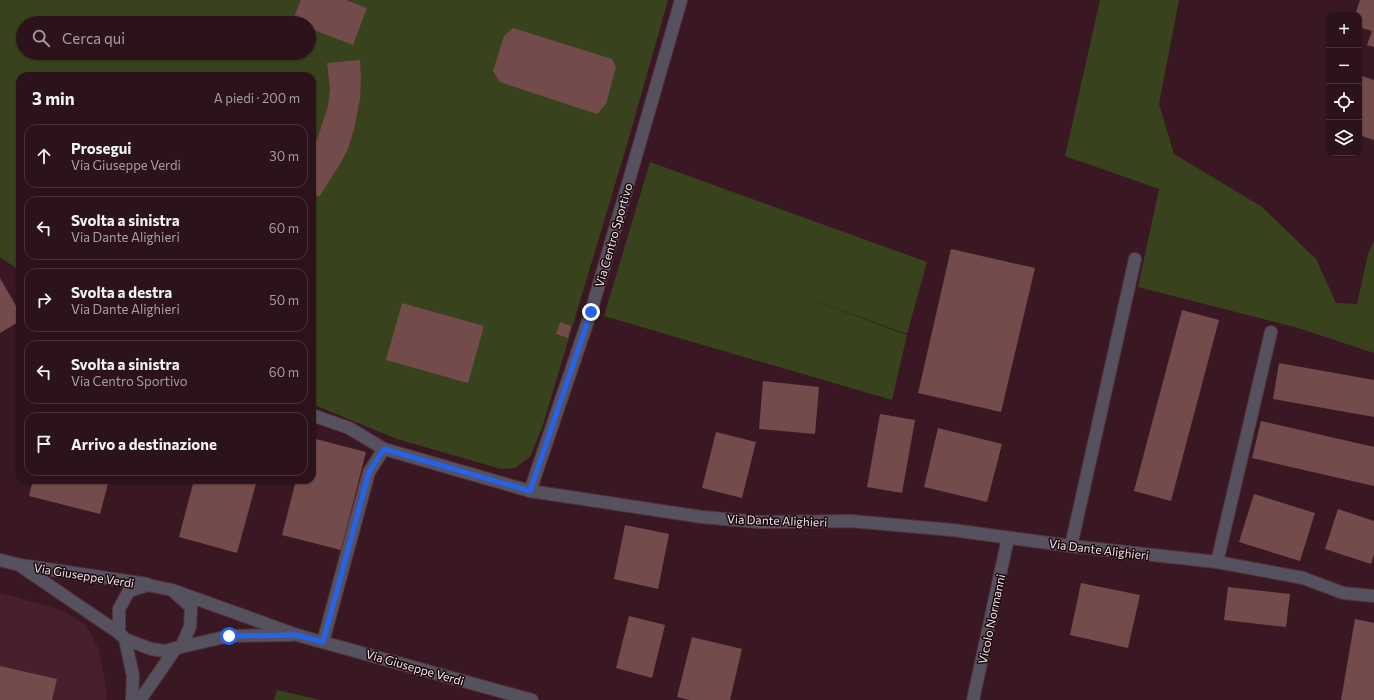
<!DOCTYPE html>
<html lang="it">
<head>
<meta charset="utf-8">
<style>
	:root { --surface:#2c121a; --page:#382027; --text:#f1f3f6; --muted:#a69ea2; --line:#483239 }
	body { margin:0; font-family:Commissioner,sans-serif; background:var(--page); color:var(--text) }
	.controls { position:absolute; right:12px; top:12px; display:grid; overflow:hidden; border-radius:8px; box-shadow:0 1px 3px #0004 }
	.controls button { width:36px; height:36px; display:grid; place-items:center; padding:0; border:0; border-bottom:1px solid var(--line); background:var(--surface); color:var(--text); font:20px sans-serif }
	.stop { position:absolute; width:12px; height:12px; margin:-9px; border:3px solid #2563eb; border-radius:50%; background:#fff }
	.stop.end { background:#2563eb; border-color:#fff; box-shadow:0 1px 4px #0008 }
	.list { margin:0; padding:0; list-style:none }
	h2 { display:flex; justify-content:space-between; align-items:center; height:52px; margin:0; padding:0 16px; font-size:17px }
	h2 small { font-size:13px; font-weight:400; color:var(--muted) }
	.list li { display:grid; grid-template-columns:26px 1fr auto; gap:12px; align-items:center; box-sizing:border-box; height:64px; margin:0 8px 8px; padding:0 8px; border:1px solid var(--line); border-radius:12px }
	.list b { display:block; font-size:15px; white-space:nowrap }
	.list p { margin:0; font-size:13px; white-space:nowrap; color:var(--muted) }
	.list em { font-size:13px; font-style:normal; color:var(--muted) }
	.icon { flex:none; width:22px; height:22px; fill:none; stroke:currentColor; stroke-width:2; stroke-linecap:round; stroke-linejoin:round }
	.map { position:relative; flex:none; width:1374px; height:700px; overflow:hidden }
	.search { position:absolute; background:var(--surface); box-shadow:0 1px 3px #0004; left:16px; top:16px; width:300px; height:44px; display:flex; align-items:center; gap:10px; box-sizing:border-box; padding:0 14px; border-radius:22px; color:var(--muted); font-size:15px }
	.panel { position:absolute; background:var(--surface); box-shadow:0 1px 3px #0004; left:16px; top:72px; width:300px; height:412px; border-radius:12px }
	.map>svg:first-child { display:block }
	.built { fill:#481f2c }
	.green { fill:#38421c; fill-rule:evenodd }
	.building { fill:#734b4a }
	.lines { fill:none; stroke-linecap:round; stroke-linejoin:round }
	.minor-casing { stroke:#54343e; stroke-width:14 }
	.minor { stroke:#56515f; stroke-width:12 }
	.route { stroke:#2563eb; stroke-width:5 }
	.labels { text-anchor:middle; dominant-baseline:central; stroke-width:3; stroke-linejoin:round; paint-order:stroke }
	.street-label { font-size:12px; fill:#f7dfe4; stroke:#17090d }
</style>
</head>
<body>
<div class="map">
<svg width="1374" height="700" viewBox="0 0 1374 700">
	<rect width="100%" height="100%" fill="#3a1823"/>
	<!-- built -->
	<polygon class="built" points="0,593 62,610 86,625 99,650 107,694 106,700 0,700"/>
	<!-- green -->
	<g class="green">
		<path d="M0,0H668L628,141L542,428L530,457L515,468L501,469L397,439L312,404V76H20V271L0,257ZM23,23H309V53H23Z"/>
		<polygon points="1100,0 1179,0 1159,104 1174,154 1262,207 1316,259 1336,303 1357,304 1368,254 1374,241 1374,353 1298,328 1138,287 1159,189 1065,156"/>
		<polygon points="650,162 927,262 907,334 790,292 907,335 892,400 604,316"/>
		<polygon points="277,690 320,700 274,700"/>
	</g>
	<!-- building -->
	<g class="building">
		<polygon points="301,0 346,0 367,8 353,45 309,28 309,23 292,22"/>
		<polygon points="1360,0 1374,0 1374,47 1367,45 1372,31 1359,27 1359,15 1355,15"/>
		<polygon points="513,28 612,59 616,67 606,104 597,114 500,82 493,71 504,36"/>
		<polygon points="360,60 361,78 360,99 354,129 348,149 340,164 319,197 312,192 312,149 318,137 328,106 330,89 327,63"/>
		<polygon points="1359,75 1374,80 1374,140 1359,135"/>
		<polygon points="951,249 1035,268 1001,412 918,393"/>
		<polygon points="0,278 20,313 20,321 0,333"/>
		<polygon points="402,303 484,326 468,383 386,360"/>
		<polygon points="1182,310 1219,320 1171,501 1134,491"/>
		<polygon points="560,322 571,326 568,338 556,334"/>
		<polygon points="1279,363 1374,380 1374,417 1273,399"/>
		<polygon points="763,381 819,387 815,434 759,429"/>
		<polygon points="880,414 915,420 902,493 867,487"/>
		<polygon points="1261,421 1374,447 1374,486 1252,458"/>
		<polygon points="938,428 1002,444 987,502 924,487"/>
		<polygon points="716,432 756,442 742,498 702,488"/>
		<polygon points="312,438 366,452 341,550 282,535 296,480 312,480"/>
		<polygon points="33,480 109,480 100,514 29,496"/>
		<polygon points="194,480 257,480 237,553 179,537"/>
		<polygon points="1254,494 1315,513 1300,561 1239,542"/>
		<polygon points="1338,509 1374,521 1374,554 1371,564 1325,549"/>
		<polygon points="625,525 669,534 658,589 614,579"/>
		<polygon points="1081,583 1140,595 1128,648 1070,635"/>
		<polygon points="1228,587 1290,594 1286,627 1224,620"/>
		<polygon points="629,616 665,625 652,678 616,668"/>
		<polygon points="1355,619 1374,623 1374,700 1341,700"/>
		<polygon points="692,637 742,649 730,700 689,700 677,697"/>
		<polygon points="0,666 57,679 52,700 0,700"/>
	</g>
	<g class="lines">
		<!-- minor casing -->
		<g class="minor-casing">
			<g id="minor">
				<polyline points="312,415 349,428 384,449"/>
				<polyline points="530,491 591,312 681,0"/>
				<polyline points="1071,546 1135,259"/>
				<polyline points="0,560 20,565 147,584"/>
				<polyline points="1217,562 1271,332"/>
				<polyline points="22,567 119,633"/>
				<polyline points="172,590 191,607 190,627 181,647 165,651 151,649 125,639 119,633 119,609 129,591 148,585 172,590 297,635 532,700"/>
				<polyline points="125,639 133,676 132,700"/>
				<polyline points="323,642 369,472 384,449 530,491 702,517 759,522 851,521 952,530 1071,546 1217,562 1303,578 1343,593 1374,596"/>
				<polyline points="181,647 229,636 291,635"/>
				<polyline points="140,700 176,648"/>
				<polyline points="973,700 1008,538"/>
			</g>
		</g>
		<!-- minor -->
		<use href="#minor" class="minor"/>
	</g>
	<g class="lines">
		<!-- route -->
		<polyline class="route" points="229,636 297,635 323,642 369,472 384,449 530,491 591,312"/>
	</g>
	<g class="labels">
		<!-- street labels -->
		<g class="street-label">
			<text transform="translate(613 235) rotate(-74)">Via Centro Sportivo</text>
			<text transform="translate(777 520) rotate(2)">Via Dante Alighieri</text>
			<text transform="translate(1099 549) rotate(7)">Via Dante Alighieri</text>
			<text transform="translate(84 575) rotate(9)">Via Giuseppe Verdi</text>
			<text transform="translate(991 619) rotate(-78)">Vicolo Normanni</text>
			<text transform="translate(415 667) rotate(16)">Via Giuseppe Verdi</text>
		</g>
	</g>
</svg>
<div class="controls">
<button>+</button>
<button>−</button>
<button><svg class="icon" aria-label="locate" viewBox="0 0 24 24"><circle cx="12" cy="12" r="6"/><path d="M12 2v4M12 18v4M2 12h4M18 12h4"/></svg></button>
<button><svg class="icon" aria-label="layers" viewBox="0 0 24 24"><path d="M12 4l9 5-9 5-9-5zM3 14l9 5 9-5"/></svg></button>
</div>
<div class="stop" style="left:229px;top:636px"></div>
<div class="stop end" style="left:591px;top:312px"></div>
<div class="search"><svg class="icon" aria-label="search" viewBox="0 0 24 24"><circle cx="10" cy="10" r="6"/><path d="M15 15l6 6"/></svg>Cerca qui</div>
<section class="panel">
<h2>3 min<small>A piedi · 200 m</small></h2>
<ul class="list">
<li><svg class="icon" aria-label="ahead" viewBox="0 0 24 24"><path d="M12 20V5M6 11l6-6 6 6"/></svg><div><b>Prosegui</b><p>Via Giuseppe Verdi</p></div><em>30 m</em></li>
<li><svg class="icon" aria-label="left" viewBox="0 0 24 24"><path d="M17 20v-9H6M10 6l-5 5 5 5"/></svg><div><b>Svolta a sinistra</b><p>Via Dante Alighieri</p></div><em>60 m</em></li>
<li><svg class="icon" aria-label="right" viewBox="0 0 24 24"><path d="M7 20v-9h11M14 6l5 5-5 5"/></svg><div><b>Svolta a destra</b><p>Via Dante Alighieri</p></div><em>50 m</em></li>
<li><svg class="icon" aria-label="left" viewBox="0 0 24 24"><path d="M17 20v-9H6M10 6l-5 5 5 5"/></svg><div><b>Svolta a sinistra</b><p>Via Centro Sportivo</p></div><em>60 m</em></li>
<li><svg class="icon" aria-label="arrive" viewBox="0 0 24 24"><path d="M6 21V4h12l-3 4 3 4H6"/></svg><div><b>Arrivo a destinazione</b></div></li>
</ul>
</section>
</div>
</body>
</html>
